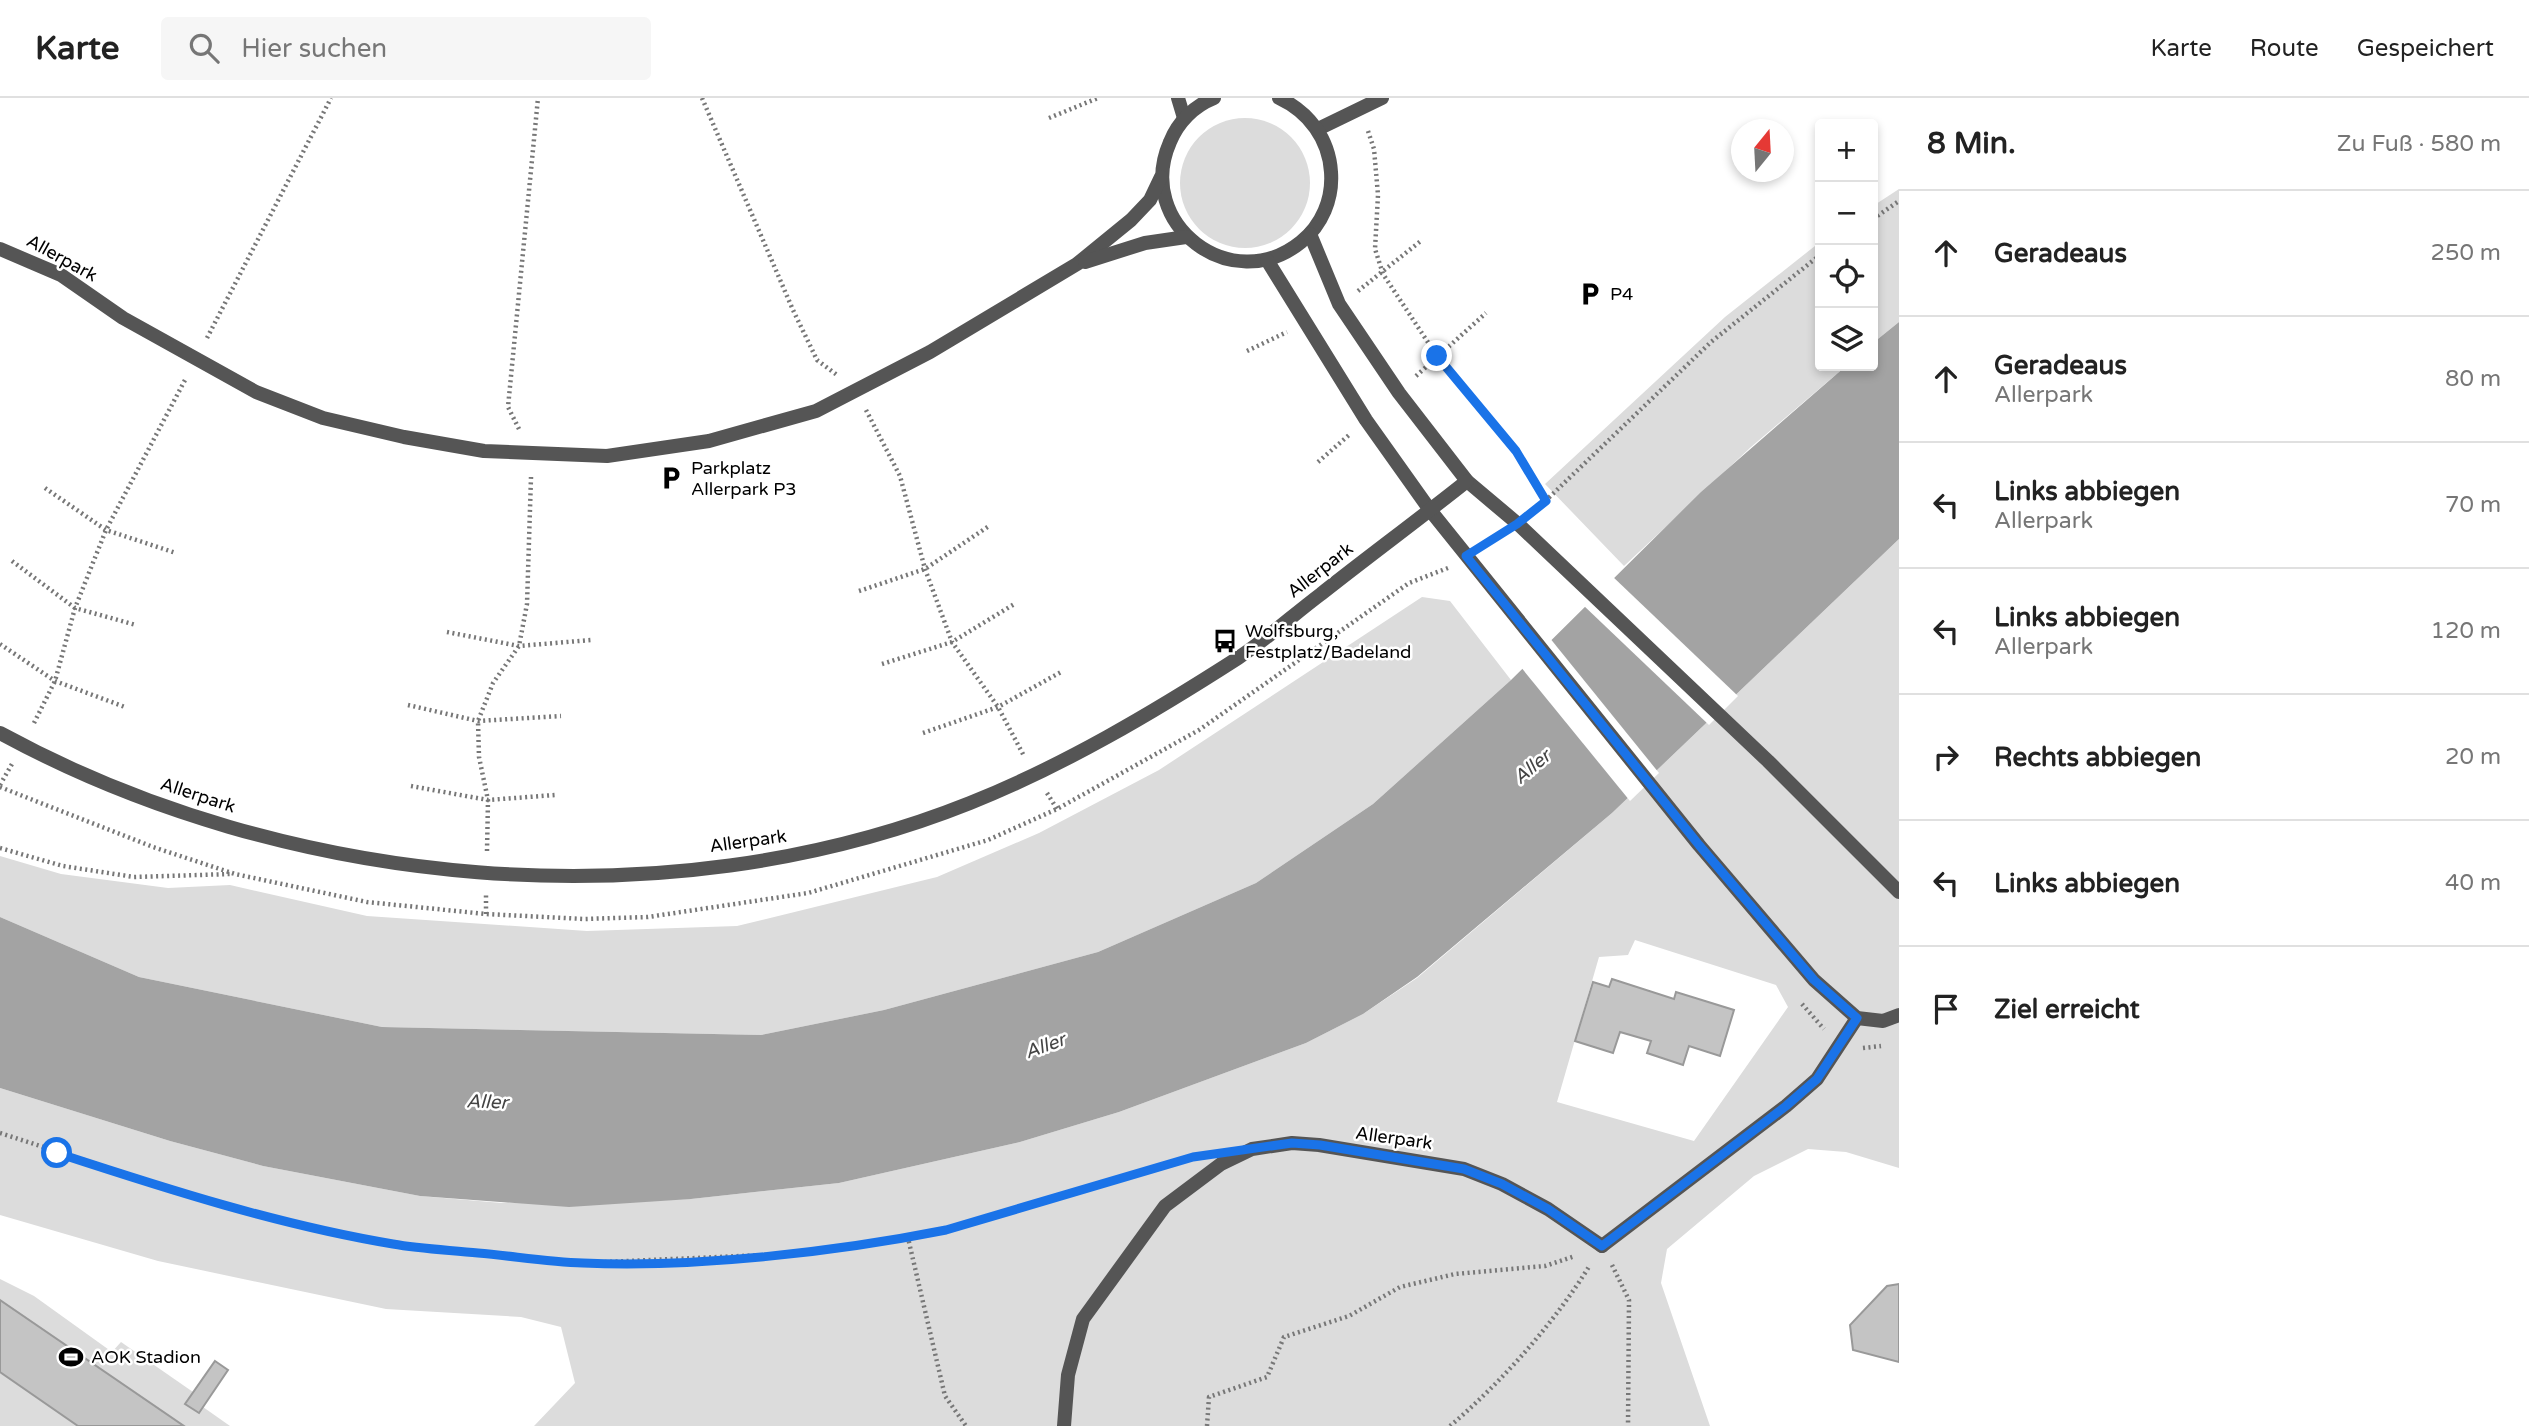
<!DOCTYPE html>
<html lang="de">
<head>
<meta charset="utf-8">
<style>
	:root { --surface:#fff; --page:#f6f6f6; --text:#222; --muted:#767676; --line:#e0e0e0 }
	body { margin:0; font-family:"Varela Round",sans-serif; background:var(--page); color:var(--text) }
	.controls { position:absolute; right:21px; top:21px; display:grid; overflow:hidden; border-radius:7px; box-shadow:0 4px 10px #0003 }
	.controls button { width:63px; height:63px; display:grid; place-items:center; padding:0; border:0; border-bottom:2px solid var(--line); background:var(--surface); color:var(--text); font:35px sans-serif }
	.compass { position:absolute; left:1731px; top:21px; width:63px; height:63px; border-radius:50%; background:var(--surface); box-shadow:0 4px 10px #0003; rotate:18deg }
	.stop { position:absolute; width:21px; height:21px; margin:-16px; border:5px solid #1a73e8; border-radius:50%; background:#fff }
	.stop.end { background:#1a73e8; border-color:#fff; box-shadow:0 2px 7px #0008 }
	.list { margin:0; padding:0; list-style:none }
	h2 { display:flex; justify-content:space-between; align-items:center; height:91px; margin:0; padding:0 28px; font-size:30px }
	h2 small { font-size:23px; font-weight:400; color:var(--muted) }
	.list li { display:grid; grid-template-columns:46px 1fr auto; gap:21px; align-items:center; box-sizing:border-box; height:126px; padding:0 28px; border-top:2px solid var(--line) }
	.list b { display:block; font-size:26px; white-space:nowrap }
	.list p { margin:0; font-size:23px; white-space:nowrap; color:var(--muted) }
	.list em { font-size:23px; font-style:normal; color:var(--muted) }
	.icon { flex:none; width:38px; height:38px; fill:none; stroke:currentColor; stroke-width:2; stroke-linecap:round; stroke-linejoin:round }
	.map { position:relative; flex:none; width:1899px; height:1328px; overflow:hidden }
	header { display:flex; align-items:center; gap:42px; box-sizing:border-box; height:98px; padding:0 35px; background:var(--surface); border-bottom:2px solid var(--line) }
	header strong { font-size:33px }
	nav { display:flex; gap:38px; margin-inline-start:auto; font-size:24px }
	.search { width:490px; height:63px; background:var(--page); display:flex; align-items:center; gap:18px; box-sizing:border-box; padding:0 24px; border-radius:7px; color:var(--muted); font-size:26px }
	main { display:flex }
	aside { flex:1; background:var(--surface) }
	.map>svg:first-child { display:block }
	.green { fill:#dcdcdc; fill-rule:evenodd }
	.water { fill:#a3a3a3 }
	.pier { fill:#fff }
	.building { fill:#c4c4c4; stroke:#999; stroke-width:2 }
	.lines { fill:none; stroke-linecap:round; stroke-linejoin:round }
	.path { stroke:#777; stroke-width:4.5; stroke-dasharray:2 3.5; stroke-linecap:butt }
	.lane { stroke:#555; stroke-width:14 }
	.street { stroke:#555; stroke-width:14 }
	.route { stroke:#1a73e8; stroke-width:9 }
	.labels { text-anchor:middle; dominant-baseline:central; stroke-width:5; stroke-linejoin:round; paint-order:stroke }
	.street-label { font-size:18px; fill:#000; stroke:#fff }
	.poi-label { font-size:18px; fill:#000; stroke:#fff; text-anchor:start }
	.water-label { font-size:19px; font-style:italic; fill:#444; stroke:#fff }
</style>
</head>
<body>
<header>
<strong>Karte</strong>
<div class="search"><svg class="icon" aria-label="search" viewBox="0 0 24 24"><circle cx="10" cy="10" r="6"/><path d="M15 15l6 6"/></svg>Hier suchen</div>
<nav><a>Karte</a><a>Route</a><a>Gespeichert</a></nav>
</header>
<main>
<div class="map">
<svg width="1899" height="1328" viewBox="0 0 1899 1328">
	<rect width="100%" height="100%" fill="#fff"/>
	<!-- green -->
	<g class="green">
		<circle cx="1245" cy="85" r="65"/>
		<polygon points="1899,91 1899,224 1873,245 1873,108"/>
		<polygon points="1820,144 1820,268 1846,268 1751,349 1624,468 1545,386 1725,219"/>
		<path d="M1899,441V1070L1846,1054L1808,1051L1754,1078L1667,1151L1661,1185L1710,1328H534L575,1285L561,1229L521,1219L386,1211L158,1163L0,1117V990L170,1043L263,1068L420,1098L502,1105L691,1101L839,1085L1020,1044L1119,1014L1306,945L1363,916L1417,880L1612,715ZM1635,842L1776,887L1788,909L1694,1043L1557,1004L1599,859L1628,857Z"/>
		<polygon points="1422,499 1450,503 1511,582 1373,706 1256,785 1098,854 884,912 761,937 382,929 139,879 0,819 0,758 61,776 168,790 230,787 367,818 587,833 737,828 937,779 1039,735 1159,672"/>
		<polygon points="0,1181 34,1198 112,1254 121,1244 193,1294 215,1263 228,1272 203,1309 230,1328 0,1328"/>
	</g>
	<!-- water -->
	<polygon class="water" points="1899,224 1899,441 1612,715 1417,879 1363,916 1306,945 1119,1014 1020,1044 839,1085 691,1101 569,1109 420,1098 263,1068 170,1043 0,990 0,819 139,879 382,929 761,937 884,912 1098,854 1256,785 1373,706 1511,582 1701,394 1846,268 1873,268 1873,245"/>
	<!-- pier -->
	<g class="pier">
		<polygon points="1611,477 1738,598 1709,627 1582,506"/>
		<polygon points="1549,539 1659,675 1630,703 1520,568"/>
	</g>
	<!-- building -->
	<g class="building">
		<polygon points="1612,881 1674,901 1676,894 1734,912 1720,958 1689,948 1683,967 1647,955 1651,943 1620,934 1613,955 1575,943 1593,884 1609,889"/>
		<polygon points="1899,1186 1899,1264 1853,1252 1850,1227 1887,1188"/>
		<polygon points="0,1202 184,1328 78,1328 0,1274"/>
		<polygon points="215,1263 228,1272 199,1315 185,1306"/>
	</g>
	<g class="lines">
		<!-- path -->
		<g class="path">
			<polyline points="702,0 793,212 817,262 837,277"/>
			<polyline points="1049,20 1098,0"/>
			<polyline points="1368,33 1374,51 1378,97 1375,151 1383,176 1437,258 1516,353 1546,403"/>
			<polyline points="1873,121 1899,103"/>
			<polyline points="1358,193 1422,142"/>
			<polyline points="207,240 331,0"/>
			<polyline points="1247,253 1287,234"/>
			<polyline points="1416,278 1486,215"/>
			<polyline points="866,312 900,378 925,471 952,544 998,609 1024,658"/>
			<polyline points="519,331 508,309 538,0"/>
			<polyline points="1318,364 1349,337"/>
			<polyline points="45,390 106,432 176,455"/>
			<polyline points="1537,411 1711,244 1820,157"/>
			<polyline points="12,463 75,510 136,527"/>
			<polyline points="859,493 925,471 989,428"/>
			<polyline points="447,534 519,548 591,542"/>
			<polyline points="0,546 55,583 125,609"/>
			<polyline points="882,566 952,544 1016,505"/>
			<polyline points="408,607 478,623 561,618"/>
			<polyline points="34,625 55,583 75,510 106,432 185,282"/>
			<polyline points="923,635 998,609 1061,574"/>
			<polyline points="0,687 12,666"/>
			<polyline points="411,688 488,702 555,697"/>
			<polyline points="0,689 153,749 235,776 367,804 486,816 584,821 648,819 808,795 988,742 1057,711 1199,632 1409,485 1448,470"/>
			<polyline points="1047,695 1057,711"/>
			<polyline points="0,750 63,768 134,779 231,776"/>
			<polyline points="487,753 488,702 479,659 478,623 493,585 519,548 527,506 531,379"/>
			<polyline points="486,816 486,796"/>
			<polyline points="1802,906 1824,931"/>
			<polyline points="1863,950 1881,948"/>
			<polyline points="0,1035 236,1111 395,1147 583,1165 786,1156 908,1140 945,1298 966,1328"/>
			<polyline points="908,1140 946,1132 1183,1062"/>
			<polyline points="1612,1167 1629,1202 1628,1328"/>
			<polyline points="1207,1328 1209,1299 1267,1279 1284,1239 1349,1218 1400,1189 1455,1176 1545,1168 1575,1158"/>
			<path d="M1450,1328C1502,1284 1555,1224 1590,1167"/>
		</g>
		<!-- lane -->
		<g class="lane">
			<polyline points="1318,31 1382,0"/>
			<polyline points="1064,1328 1068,1277 1083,1221 1165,1108 1221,1066 1252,1051 1292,1045 1319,1047 1464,1071 1502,1086 1548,1111 1602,1148"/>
		</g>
		<!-- street -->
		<g class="street">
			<polyline points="1178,0 1184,20"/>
			<path d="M1214,0C1194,8 1178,24 1170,44C1134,126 1232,200 1301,144C1322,127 1333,101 1331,74C1329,41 1309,14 1279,0"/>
			<polyline points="1310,136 1339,206 1399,295 1467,383 1518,426 1768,663 1899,794"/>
			<polyline points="0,151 61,177 123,220 256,294 323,320 404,339 484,353 607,358 709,343 816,313 930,254 1077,166 1131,122 1150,102 1161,79"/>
			<polyline points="1267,162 1366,322 1430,412 1699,747 1814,882 1857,920 1883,923 1899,917"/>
			<polyline points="1085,164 1145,145 1186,139"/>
			<path d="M0,635C286,791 665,827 970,705C1063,668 1154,614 1238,560C1267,541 1293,517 1321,496C1369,458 1418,422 1467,383"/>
			<polyline points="1602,1148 1786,1008 1817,981 1857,920"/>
		</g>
	</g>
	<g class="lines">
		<!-- route -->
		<path class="route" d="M57,1055C167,1091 279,1127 393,1146C421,1151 450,1152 478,1155C513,1158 548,1164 583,1165C696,1170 835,1154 946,1132L1193,1059L1292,1045L1320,1047L1464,1071L1502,1086L1548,1111L1602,1148L1786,1008L1817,981L1857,920L1814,882L1699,747L1466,458L1517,426L1546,403L1516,353L1437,258"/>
	</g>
	<!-- icons -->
	<defs>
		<g id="parking-bare" transform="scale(1.89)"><path d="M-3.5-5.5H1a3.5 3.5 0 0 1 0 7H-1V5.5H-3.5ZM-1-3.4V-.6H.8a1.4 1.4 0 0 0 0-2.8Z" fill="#000" stroke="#fff" stroke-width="2.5" paint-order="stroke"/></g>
		<g id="bus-bare" transform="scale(1.89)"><path d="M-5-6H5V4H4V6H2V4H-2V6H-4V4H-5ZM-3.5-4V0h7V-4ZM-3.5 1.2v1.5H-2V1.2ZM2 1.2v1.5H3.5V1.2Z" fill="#000" stroke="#fff" stroke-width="2.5" paint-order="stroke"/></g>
		<g id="stadium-bare" transform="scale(1.89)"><path d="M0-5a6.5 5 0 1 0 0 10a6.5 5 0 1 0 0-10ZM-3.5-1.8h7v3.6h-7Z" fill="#000" stroke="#fff" stroke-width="2.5" paint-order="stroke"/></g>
	</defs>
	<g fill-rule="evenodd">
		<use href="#parking-bare" x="1590" y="196"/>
		<use href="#parking-bare" x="671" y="380"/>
		<use href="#bus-bare" x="1225" y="543"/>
		<use href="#stadium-bare" x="71" y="1259"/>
	</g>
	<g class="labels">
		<!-- street labels -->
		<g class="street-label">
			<text transform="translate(62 160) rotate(29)">Allerpark</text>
			<text transform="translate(1320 472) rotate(-38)">Allerpark</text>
			<text transform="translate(198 697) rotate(18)">Allerpark</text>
			<text transform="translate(748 743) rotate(-8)">Allerpark</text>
			<text transform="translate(1394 1040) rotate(8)">Allerpark</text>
		</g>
		<!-- poi labels -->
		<g class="poi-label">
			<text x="1610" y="196">P4</text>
			<text x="691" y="370">Parkplatz<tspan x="691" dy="21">Allerpark P3</tspan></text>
			<text x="1245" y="533">Wolfsburg,<tspan x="1245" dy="21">Festplatz/Badeland</tspan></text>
			<text x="91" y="1259">AOK Stadion</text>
		</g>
		<!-- water labels -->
		<g class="water-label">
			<text transform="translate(1532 669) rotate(-40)">Aller</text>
			<text transform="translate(1045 948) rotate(-20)">Aller</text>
			<text transform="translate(487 1004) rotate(2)">Aller</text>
		</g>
	</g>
</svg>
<div class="controls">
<button>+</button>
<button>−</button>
<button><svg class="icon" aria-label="locate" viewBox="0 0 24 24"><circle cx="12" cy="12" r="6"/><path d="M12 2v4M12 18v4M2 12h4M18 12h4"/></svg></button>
<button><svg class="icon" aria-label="layers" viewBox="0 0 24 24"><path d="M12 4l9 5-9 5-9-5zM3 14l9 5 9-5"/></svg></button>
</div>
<svg class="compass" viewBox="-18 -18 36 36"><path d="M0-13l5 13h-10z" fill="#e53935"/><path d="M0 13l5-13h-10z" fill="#767676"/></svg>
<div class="stop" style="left:57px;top:1055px"></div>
<div class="stop end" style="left:1437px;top:258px"></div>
</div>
<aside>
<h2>8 Min.<small>Zu Fuß · 580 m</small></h2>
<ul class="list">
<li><svg class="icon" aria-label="ahead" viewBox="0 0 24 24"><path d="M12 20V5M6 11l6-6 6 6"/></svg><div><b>Geradeaus</b></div><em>250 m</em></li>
<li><svg class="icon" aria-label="ahead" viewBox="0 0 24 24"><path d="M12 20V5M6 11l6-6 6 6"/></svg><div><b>Geradeaus</b><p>Allerpark</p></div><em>80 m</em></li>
<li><svg class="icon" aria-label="left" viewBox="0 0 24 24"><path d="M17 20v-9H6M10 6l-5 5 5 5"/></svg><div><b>Links abbiegen</b><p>Allerpark</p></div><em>70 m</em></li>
<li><svg class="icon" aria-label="left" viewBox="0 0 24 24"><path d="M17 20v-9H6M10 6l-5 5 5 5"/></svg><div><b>Links abbiegen</b><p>Allerpark</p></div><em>120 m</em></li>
<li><svg class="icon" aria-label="right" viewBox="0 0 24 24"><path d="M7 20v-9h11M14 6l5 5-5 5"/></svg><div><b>Rechts abbiegen</b></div><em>20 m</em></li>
<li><svg class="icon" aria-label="left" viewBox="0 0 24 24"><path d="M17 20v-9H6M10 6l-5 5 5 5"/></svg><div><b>Links abbiegen</b></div><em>40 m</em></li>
<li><svg class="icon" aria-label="arrive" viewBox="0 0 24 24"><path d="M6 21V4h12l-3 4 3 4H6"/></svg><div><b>Ziel erreicht</b></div></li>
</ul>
</aside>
</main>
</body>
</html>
